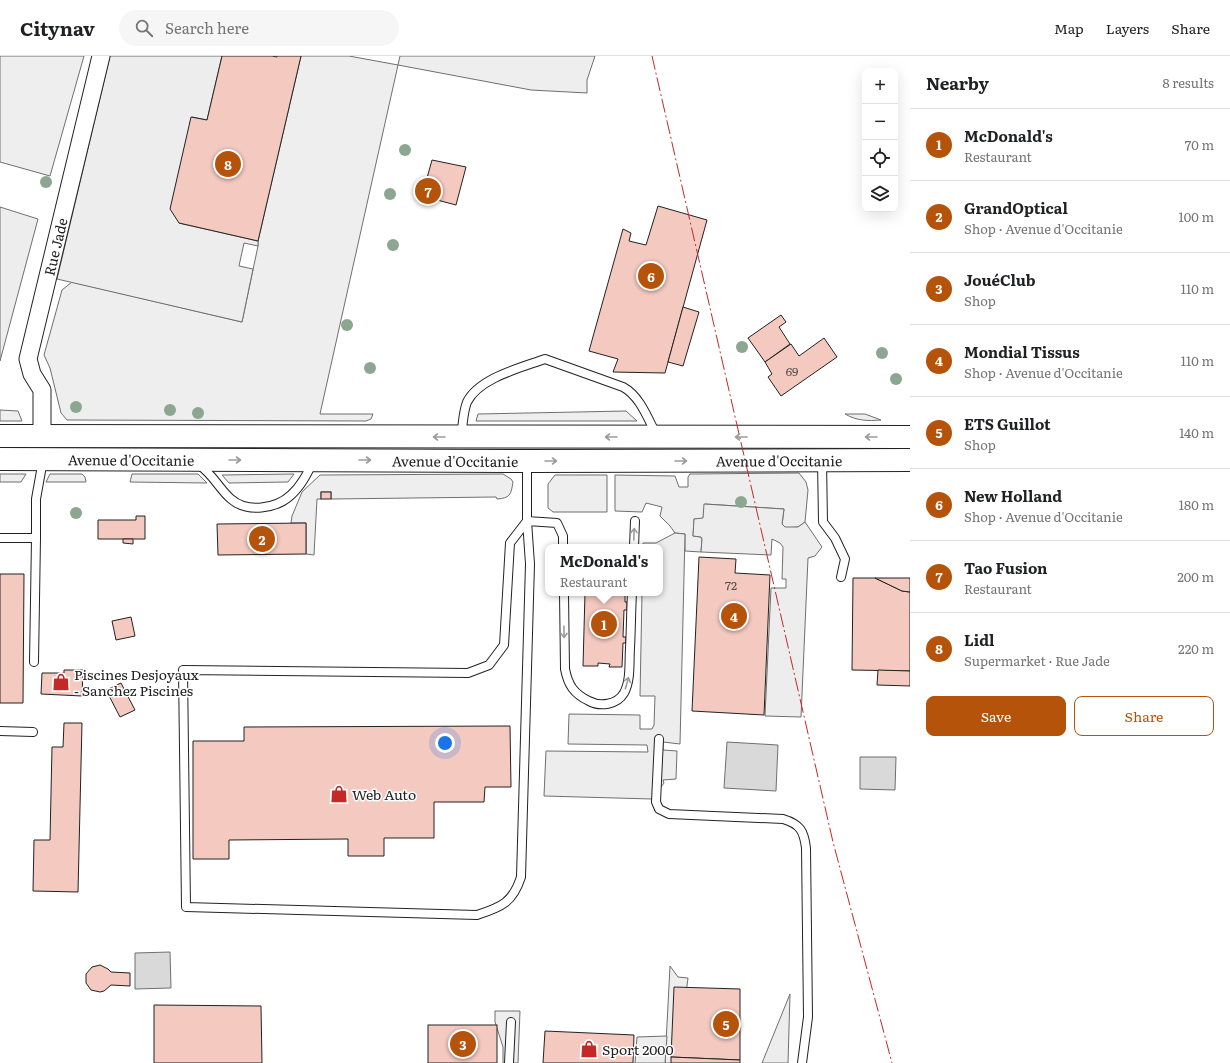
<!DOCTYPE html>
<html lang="en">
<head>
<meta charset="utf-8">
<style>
	:root { --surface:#fff; --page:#f6f6f6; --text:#202124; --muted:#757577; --line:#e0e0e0; --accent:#b45309 }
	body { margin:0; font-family:Literata,serif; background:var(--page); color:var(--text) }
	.controls { position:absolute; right:12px; top:12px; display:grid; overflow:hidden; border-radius:8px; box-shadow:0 4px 16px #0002 }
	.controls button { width:36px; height:36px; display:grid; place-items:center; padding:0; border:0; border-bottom:1px solid var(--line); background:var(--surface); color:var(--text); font:20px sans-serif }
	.you { position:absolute; left:445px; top:687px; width:14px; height:14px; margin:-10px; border:3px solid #fff; border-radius:50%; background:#1a73e8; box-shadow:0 0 0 6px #1a73e833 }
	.badge { display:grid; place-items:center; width:26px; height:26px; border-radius:50%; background:var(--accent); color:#fff; font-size:13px; font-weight:700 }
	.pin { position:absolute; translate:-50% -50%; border:2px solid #fff; box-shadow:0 1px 4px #0006 }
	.popup { position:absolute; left:545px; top:488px; width:118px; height:52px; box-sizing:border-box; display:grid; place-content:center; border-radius:8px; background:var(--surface); filter:drop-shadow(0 1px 3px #0005); font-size:13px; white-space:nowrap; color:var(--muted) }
	.popup b { font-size:15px; color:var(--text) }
	.popup::after { content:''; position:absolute; left:50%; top:100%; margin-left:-8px; border:8px solid transparent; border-top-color:var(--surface) }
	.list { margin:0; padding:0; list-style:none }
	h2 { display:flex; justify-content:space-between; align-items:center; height:52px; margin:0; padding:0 16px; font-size:17px }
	h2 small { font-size:13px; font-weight:400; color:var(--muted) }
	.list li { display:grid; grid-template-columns:26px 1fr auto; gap:12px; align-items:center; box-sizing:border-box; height:72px; padding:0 16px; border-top:1px solid var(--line) }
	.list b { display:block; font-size:15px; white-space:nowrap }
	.list p { margin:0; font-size:13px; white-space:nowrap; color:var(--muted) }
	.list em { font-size:13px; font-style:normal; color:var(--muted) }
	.actions { display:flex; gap:8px; padding:12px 16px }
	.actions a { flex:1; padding:9px 0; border:1px solid var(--accent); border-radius:8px; text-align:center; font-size:14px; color:var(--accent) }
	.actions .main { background:var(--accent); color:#fff }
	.icon { flex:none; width:22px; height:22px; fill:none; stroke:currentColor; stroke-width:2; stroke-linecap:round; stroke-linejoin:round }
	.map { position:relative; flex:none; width:910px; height:1007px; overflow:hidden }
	header { display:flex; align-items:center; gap:24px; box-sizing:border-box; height:56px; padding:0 20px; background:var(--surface); border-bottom:1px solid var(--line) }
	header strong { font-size:19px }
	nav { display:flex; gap:22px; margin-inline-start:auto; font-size:14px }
	.search { width:280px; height:36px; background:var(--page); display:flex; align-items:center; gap:10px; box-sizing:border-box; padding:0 14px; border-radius:22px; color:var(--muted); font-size:15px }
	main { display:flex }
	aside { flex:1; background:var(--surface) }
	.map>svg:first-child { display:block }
	.green { fill:#eee; stroke:#6f6f6f }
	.parking { fill:#ededed; stroke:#6f6f6f }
	.water { fill:#d9d9d9; stroke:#6f6f6f }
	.building { fill:#f3c9c0; stroke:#222 }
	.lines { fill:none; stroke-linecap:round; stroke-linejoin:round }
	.service-casing { stroke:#222; stroke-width:10 }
	.minor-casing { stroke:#222; stroke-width:19 }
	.primary-casing { stroke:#222; stroke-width:24 }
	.service { stroke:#fff; stroke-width:8 }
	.minor { stroke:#fff; stroke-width:17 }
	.primary { stroke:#fff; stroke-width:22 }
	.power { stroke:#c62828; stroke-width:1; stroke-dasharray:14 3 2 3; stroke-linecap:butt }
	.tree { fill:#8da692 }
	.oneway { stroke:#9c9c9c }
	.labels { text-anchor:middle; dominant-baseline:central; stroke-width:3; stroke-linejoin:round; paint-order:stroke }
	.number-label { font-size:12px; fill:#564c4a }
	.street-label { font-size:14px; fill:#222; stroke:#fff }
	.poi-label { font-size:14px; fill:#222; stroke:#fff; text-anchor:start }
</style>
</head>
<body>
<header>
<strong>Citynav</strong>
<div class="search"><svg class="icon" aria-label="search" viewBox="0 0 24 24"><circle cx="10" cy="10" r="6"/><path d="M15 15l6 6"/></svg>Search here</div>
<nav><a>Map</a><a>Layers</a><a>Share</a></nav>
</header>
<main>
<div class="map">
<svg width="910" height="1007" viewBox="0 0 910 1007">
	<rect width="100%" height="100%" fill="#fff"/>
	<!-- green -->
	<g class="green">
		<polygon points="0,0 84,0 50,120 0,106"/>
		<polygon points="301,0 349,0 398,9 400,0 595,0 587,24 587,37 531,34 398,9 320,358 373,358 371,363 366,365 67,364 61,357 50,312 44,299 62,234 72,226 242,266 258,190 258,185"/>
		<polygon points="0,354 18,355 22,365 0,365"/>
		<polygon points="626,355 637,365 476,365 478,358"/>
		<path d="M845,358H865L881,364C868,365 857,365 845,358Z"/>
		<polygon points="267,385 853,389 853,397 267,393"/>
		<rect x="0" y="388" width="231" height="8"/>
		<polygon points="799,417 806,426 808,434 805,466 798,471 785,472 782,469 784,453 705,448 703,463 694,463 693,480 701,481 702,483 701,496 685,495 685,478 675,477 670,470 660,460 662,451 646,447 642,456 615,455 615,419 675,420 679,431 688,431 688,421 690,418"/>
		<polygon points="0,418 26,418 21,426 0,426"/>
		<polygon points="50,418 82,418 85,421 86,426 46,426"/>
		<polygon points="132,418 198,418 207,427 130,426"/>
		<polygon points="294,418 288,426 229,427 222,419"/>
		<path d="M503,418L511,423L513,426C511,439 510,442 497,443L496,441L331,443V436H321V443H317L314,499L306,498V467H291L292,460L302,436L320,419Z"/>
		<polygon points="555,419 607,419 607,456 553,456 548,452 548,428"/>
		<polygon points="670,910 678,921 688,922 677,1007 665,1007"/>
	</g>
	<!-- parking -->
	<g class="parking">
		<polygon points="110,0 222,0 207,64 192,61 179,167 258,185 258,190 244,187 239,210 253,213 242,266 57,223"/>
		<polygon points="0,151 38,163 0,305"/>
		<polygon points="704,448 784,453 782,468 785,471 798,471 805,466 822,491 815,500 808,502 801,661 765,660 771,532 786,532 786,523 782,523 783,491 780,487 772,483 771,499 701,496 702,483 701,481 693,480 694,463 703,462"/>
		<polygon points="675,477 685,478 680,688 663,686 663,694 677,695 676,723 663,724 664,727 652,743 544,740 546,695 648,696 647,689 568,688 569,658 640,659 640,673 652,673 654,669 655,640 640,640 642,537 660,537 660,491 643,491 643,487 656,487"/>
		<polygon points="790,938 788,1007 762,1007"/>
		<polygon points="495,955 520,955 518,1007 503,1007 503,991 495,966"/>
		<polygon points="667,980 665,1007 635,1007 637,981"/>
	</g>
	<!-- water -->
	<g class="water">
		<polygon points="727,686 778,689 776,735 724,732"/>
		<polygon points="860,701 896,701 895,734 860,733"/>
		<polygon points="170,896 171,932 135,933 135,897"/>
	</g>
	<!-- building -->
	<g class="building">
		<polygon points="222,0 272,0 277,1 277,0 301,0 258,185 179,167 170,153 191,61 207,64"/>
		<polygon points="432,104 466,111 456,149 422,140"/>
		<polygon points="658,150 707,164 665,317 613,316 618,303 589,295 623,173 631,177 629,185 646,189"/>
		<polygon points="683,251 699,256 683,310 668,306"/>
		<polygon points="781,259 786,266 779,271 790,288 765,306 748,282"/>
		<polygon points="824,282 837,301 781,340 768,321 772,318 765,306 791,288 799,300"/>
		<rect x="321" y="436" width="10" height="7"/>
		<polygon points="136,460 145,460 145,483 98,483 98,464 136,464"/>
		<polygon points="306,467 306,498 218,499 217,468"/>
		<polygon points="123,483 133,483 133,488 123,487"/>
		<polygon points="699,501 736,503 735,517 770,519 764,659 692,655"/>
		<polygon points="0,518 24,518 23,647 0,647"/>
		<polygon points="853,522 875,522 902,535 910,536 910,615 852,614"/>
		<polygon points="875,522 910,522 910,536 902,535"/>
		<polygon points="585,537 625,537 625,546 627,546 627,554 624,554 623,581 626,581 626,587 623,587 622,611 609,611 610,608 598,607 598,610 583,610"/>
		<polygon points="131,561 135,580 116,584 112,565"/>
		<polygon points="64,614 83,614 82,640 41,638 42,617 64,617"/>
		<polygon points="878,614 910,615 910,630 877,629"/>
		<polygon points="121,627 135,654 120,661 106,634"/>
		<polygon points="64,667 82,667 78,836 33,835 34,784 50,784 52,691 63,691"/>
		<polygon points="510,670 511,731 485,731 484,746 434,746 434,782 384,782 384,800 348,800 348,783 229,784 229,803 193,803 193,685 244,685 244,671"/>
		<polygon points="100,909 108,913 111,916 130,917 130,930 111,929 104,935 100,936 91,934 86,927 86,918 92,911"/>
		<polygon points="674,931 740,933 740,1004 671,1001"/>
		<polygon points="154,949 261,950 262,1007 154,1007"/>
		<rect x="428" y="969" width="69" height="38"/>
		<polygon points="545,975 634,979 633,1007 543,1007"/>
		<polygon points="671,1001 740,1004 740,1007 671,1007"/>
	</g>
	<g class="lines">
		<!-- service casing -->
		<g class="service-casing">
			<g id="service">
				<path d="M461,380C463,369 463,356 467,346C479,322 520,312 545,303L623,331C640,340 648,363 657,380"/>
				<polyline points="822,405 823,466 835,482 845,503 841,521"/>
				<path d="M527,406V465L530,508L521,821C513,846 502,851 477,859L186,851L183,614L468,617L489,609L504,589L510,487L527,465L557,467L563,480V491"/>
				<path d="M199,409C213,418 219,433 231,443C247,457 276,453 291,439C301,430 307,418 313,406"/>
				<polyline points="0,482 36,482 36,443 43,404"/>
				<polyline points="634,491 635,465"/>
				<path d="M564,537L565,613C568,629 574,638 589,645C600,651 617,649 624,637C631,624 629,607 630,592C631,574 631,555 632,537"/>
				<polyline points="34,606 36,482"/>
				<polyline points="0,675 33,676"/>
				<path d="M659,683L656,746L659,753L669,758L783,763C800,768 804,775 806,792L808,961L802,1007"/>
				<polyline points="509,1007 511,966"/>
			</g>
		</g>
		<!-- minor casing -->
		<g class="minor-casing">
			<g id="minor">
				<path id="s1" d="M42,380V334L32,318L28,303L101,0"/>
			</g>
		</g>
		<!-- primary casing -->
		<g class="primary-casing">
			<g id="primary">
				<polyline points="0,380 910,381"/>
				<path id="s2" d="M0,403L527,405L910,404"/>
			</g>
		</g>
		<!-- service -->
		<use href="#service" class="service"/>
		<!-- minor -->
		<use href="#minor" class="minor"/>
		<!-- primary -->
		<use href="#primary" class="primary"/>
		<!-- power -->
		<polyline class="power" points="652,0 833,786 892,1007"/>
	</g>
	<!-- trees -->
	<g class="tree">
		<circle cx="405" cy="94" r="6"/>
		<circle cx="46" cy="126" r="6"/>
		<circle cx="390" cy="138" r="6"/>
		<circle cx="393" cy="189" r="6"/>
		<circle cx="347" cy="269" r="6"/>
		<circle cx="742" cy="291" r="6"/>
		<circle cx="882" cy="297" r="6"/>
		<circle cx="370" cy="312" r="6"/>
		<circle cx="896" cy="323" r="6"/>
		<circle cx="76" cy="351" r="6"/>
		<circle cx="170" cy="354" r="6"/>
		<circle cx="198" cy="357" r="6"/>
		<circle cx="741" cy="446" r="6"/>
		<circle cx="76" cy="457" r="6"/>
	</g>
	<!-- one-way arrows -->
	<defs><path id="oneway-shaft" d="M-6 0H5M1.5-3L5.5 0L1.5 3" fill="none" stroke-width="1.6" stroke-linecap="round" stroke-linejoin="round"/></defs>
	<g class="oneway">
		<use href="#oneway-shaft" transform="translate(439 381) rotate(-180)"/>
		<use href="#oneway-shaft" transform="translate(611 381) rotate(-180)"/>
		<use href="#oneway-shaft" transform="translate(741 381) rotate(-180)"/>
		<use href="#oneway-shaft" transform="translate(871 381) rotate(-180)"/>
		<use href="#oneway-shaft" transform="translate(235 404)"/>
		<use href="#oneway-shaft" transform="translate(365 404)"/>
		<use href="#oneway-shaft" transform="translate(551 405)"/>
		<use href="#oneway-shaft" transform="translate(681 405)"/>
		<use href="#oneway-shaft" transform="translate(634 478) rotate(-88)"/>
		<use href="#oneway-shaft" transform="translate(564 576) rotate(89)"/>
		<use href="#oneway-shaft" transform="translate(627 627) rotate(-74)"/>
	</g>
	<!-- icons -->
	<defs>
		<g id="shop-bare" transform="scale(1.38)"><path d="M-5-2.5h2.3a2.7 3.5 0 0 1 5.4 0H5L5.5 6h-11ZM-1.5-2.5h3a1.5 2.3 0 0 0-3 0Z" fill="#c62828" stroke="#fff" stroke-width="2.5" paint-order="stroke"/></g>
	</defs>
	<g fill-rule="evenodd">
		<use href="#shop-bare" x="61" y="626"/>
		<use href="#shop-bare" x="339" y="738"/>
		<use href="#shop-bare" x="589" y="993"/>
	</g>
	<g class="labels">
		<!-- number labels -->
		<g class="number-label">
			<text x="792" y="315">69</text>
			<text x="731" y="529">72</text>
		</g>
		<!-- street labels -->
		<g class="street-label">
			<text stroke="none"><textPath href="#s1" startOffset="196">Rue Jade</textPath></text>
			<text stroke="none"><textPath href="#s2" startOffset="131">Avenue d'Occitanie</textPath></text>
			<text stroke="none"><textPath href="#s2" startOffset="779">Avenue d'Occitanie</textPath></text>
			<text stroke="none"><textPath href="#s2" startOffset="455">Avenue d'Occitanie</textPath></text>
		</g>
		<!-- poi labels -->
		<g class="poi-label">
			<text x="74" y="618">Piscines Desjoyaux<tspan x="74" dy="16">- Sanchez Piscines</tspan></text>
			<text x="352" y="738">Web Auto</text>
			<text x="602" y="993">Sport 2000</text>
		</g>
	</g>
</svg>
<div class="controls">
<button>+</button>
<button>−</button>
<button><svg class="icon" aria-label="locate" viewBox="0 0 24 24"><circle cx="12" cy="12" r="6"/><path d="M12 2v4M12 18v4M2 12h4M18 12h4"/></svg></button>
<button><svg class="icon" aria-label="layers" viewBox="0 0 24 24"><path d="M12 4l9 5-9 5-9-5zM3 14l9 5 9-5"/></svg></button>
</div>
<div class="you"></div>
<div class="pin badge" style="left:604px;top:568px">1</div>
<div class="popup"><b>McDonald's</b>Restaurant</div>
<div class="pin badge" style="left:262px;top:483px">2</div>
<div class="pin badge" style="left:463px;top:988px">3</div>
<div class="pin badge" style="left:734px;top:560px">4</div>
<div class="pin badge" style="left:726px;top:968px">5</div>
<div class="pin badge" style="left:651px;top:220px">6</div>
<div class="pin badge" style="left:428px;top:135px">7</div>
<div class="pin badge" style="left:228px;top:108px">8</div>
</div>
<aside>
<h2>Nearby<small>8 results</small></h2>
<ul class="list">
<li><span class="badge">1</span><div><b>McDonald's</b><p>Restaurant</p></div><em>70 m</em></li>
<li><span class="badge">2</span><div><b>GrandOptical</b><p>Shop · Avenue d'Occitanie</p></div><em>100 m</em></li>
<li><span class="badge">3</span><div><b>JouéClub</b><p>Shop</p></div><em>110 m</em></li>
<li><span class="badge">4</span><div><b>Mondial Tissus</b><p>Shop · Avenue d'Occitanie</p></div><em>110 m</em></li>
<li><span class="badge">5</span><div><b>ETS Guillot</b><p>Shop</p></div><em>140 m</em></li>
<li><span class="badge">6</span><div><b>New Holland</b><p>Shop · Avenue d'Occitanie</p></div><em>180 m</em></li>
<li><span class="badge">7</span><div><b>Tao Fusion</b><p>Restaurant</p></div><em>200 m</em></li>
<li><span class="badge">8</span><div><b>Lidl</b><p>Supermarket · Rue Jade</p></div><em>220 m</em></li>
</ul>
<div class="actions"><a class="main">Save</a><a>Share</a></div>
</aside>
</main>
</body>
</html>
